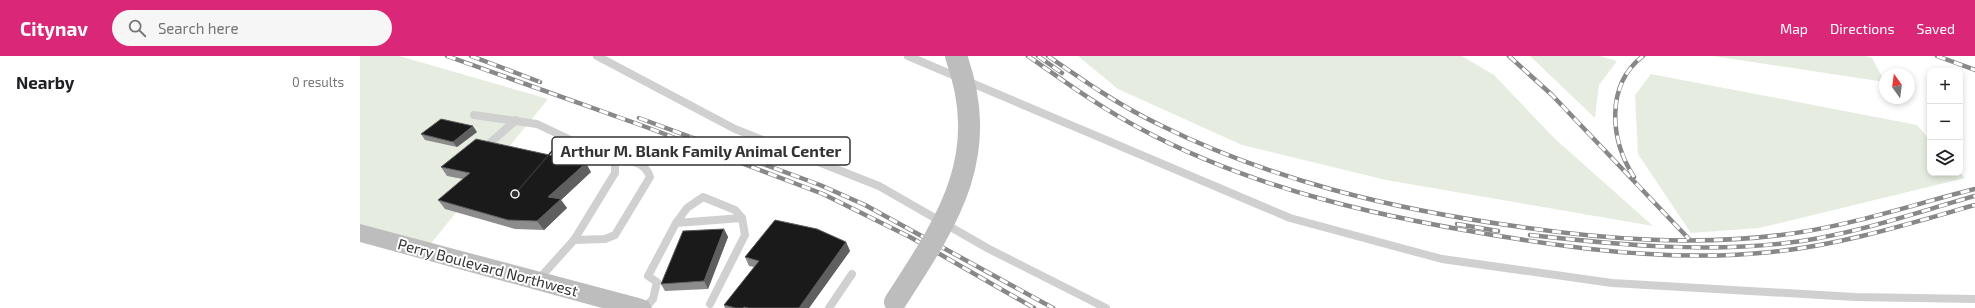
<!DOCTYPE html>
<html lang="en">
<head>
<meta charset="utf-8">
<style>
	:root { --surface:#fff; --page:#f6f6f6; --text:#202124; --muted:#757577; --line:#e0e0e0; --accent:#db2777 }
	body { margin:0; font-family:"Exo 2",sans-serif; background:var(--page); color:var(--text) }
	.controls { position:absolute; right:12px; top:12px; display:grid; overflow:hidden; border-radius:8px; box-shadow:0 2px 6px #0003 }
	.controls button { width:36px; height:36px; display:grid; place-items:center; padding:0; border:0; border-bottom:1px solid var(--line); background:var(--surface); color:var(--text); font:20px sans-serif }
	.compass { position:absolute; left:1519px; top:12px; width:36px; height:36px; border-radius:50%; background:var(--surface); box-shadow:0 2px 6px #0003; rotate:346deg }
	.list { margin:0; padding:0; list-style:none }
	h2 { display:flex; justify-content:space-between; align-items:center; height:52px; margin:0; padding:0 16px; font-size:17px }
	h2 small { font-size:13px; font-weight:400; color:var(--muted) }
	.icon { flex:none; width:22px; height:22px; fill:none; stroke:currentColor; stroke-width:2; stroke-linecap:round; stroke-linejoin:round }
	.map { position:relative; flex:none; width:1615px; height:252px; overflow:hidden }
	header { display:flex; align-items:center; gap:24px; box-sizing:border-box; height:56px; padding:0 20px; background:var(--accent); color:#fff }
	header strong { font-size:19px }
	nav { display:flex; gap:22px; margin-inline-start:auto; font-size:14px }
	.search { width:280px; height:36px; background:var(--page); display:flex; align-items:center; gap:10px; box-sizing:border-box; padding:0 14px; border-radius:22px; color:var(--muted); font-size:15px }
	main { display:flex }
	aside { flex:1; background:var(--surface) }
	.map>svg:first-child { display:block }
	.green { fill:#e6ecdf }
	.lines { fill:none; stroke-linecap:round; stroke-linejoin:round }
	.lane { stroke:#d0d0d0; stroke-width:8 }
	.secondary { fill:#bdbdbd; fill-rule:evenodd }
	.rail-casing { stroke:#888; stroke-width:4.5 }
	.rail { stroke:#fff; stroke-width:3; stroke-dasharray:9; stroke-linecap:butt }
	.secondary-bridge { stroke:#bdbdbd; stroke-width:22 }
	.wall { fill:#8c8c8c }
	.shaded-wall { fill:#5f5f5f }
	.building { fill:#1a1a1a; stroke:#5f5f5f }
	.labels { text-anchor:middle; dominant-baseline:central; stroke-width:4; stroke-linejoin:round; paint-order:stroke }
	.street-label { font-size:15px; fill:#333; stroke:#fff }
	.leader { fill:none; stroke:#333; stroke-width:1.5 }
	.callout-dot { fill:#333; stroke:#fff; stroke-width:1.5 }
	.callout { fill:#fff; stroke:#333; stroke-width:1.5 }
	.callout-label { font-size:16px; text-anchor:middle; font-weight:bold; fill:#333 }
</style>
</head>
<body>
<header>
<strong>Citynav</strong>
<div class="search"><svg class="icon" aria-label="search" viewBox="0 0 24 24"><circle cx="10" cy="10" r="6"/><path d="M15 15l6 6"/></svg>Search here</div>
<nav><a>Map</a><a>Directions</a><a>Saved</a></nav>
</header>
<main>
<aside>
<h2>Nearby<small>0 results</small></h2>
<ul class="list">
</ul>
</aside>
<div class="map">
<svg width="1615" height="252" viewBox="0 0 1615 252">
	<rect width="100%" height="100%" fill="#fff"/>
	<!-- green -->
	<g class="green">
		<polygon points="0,0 39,0 188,43 64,196 0,178"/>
		<polygon points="718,0 1102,0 1134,19 1194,82 1293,170 1026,124 882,89 758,33"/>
		<polygon points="1170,0 1240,0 1257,5 1239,29 1235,62"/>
		<polygon points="1353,0 1505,0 1512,2 1525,26"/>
		<polygon points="1291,18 1557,69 1570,84 1570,117 1600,117 1605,122 1399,172 1331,177 1278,98 1275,39"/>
	</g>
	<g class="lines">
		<!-- lane -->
		<g class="lane">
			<polyline points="237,0 375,73 519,130 629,193 746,252"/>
			<polyline points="548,0 930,162 1082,203 1252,227 1495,241 1615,243"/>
			<polyline points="114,59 177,68 255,105 255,117 214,184 178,224"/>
			<polyline points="130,87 156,64"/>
			<polyline points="316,167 327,152 343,141 375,154 382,162"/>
			<path d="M214,184L245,183L255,179L290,121C285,105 269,104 255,105"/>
			<polyline points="285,252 293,243 297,226 288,220 316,167 382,162 385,179 350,248"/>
			<polyline points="469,252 492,218"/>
		</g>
		<!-- secondary -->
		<polygon class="secondary" points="0,168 279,242 288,245 292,252 242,252 0,186"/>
		<!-- rail casing -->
		<g class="rail-casing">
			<g id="rail">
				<polyline points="87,0 286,71 463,138 550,181 674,252"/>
				<polyline points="111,0 180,26"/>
				<path d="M668,0C705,26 741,52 781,73C897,135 1029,163 1158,183C1241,196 1327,205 1411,196C1481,189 1548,168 1615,149"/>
				<polyline points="678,0 702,17"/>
				<path d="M688,0C724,25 760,50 800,69C911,124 1032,153 1154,170C1242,183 1332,190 1421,179C1487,171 1551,149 1615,133"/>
				<polyline points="1149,0 1192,39 1329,183"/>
				<polyline points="1577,0 1615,14"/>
				<polyline points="279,62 460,129 505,149 693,252"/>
				<path d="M1274,121C1250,84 1245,29 1283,0"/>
				<polyline points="1097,168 1138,175"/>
				<path d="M1170,179C1260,189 1352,198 1442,185C1501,176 1558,156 1615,140"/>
			</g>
		</g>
		<!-- rail -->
		<use href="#rail" class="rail"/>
		<!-- secondary-bridge -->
		<path class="secondary-bridge" d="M535,246C588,164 632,101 596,0"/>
	</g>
	<!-- wall -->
	<g class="wall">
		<polygon points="117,76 97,91 65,84 61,78"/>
		<polygon points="81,111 231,116 201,144 207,152 184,174 155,173 85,153 78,144 103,123 87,120"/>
		<polygon points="364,173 368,181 348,233 305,235 301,228"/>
		<polygon points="486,186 490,195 449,252 365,252 364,249 394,211 389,210 385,201"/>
	</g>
	<!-- shaded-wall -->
	<g class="shaded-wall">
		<polygon points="113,70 117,76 97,91 93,86"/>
		<polygon points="226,107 231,116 201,144 207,152 184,174 177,165 188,141"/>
		<polygon points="364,173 368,181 348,233 344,225"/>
		<polygon points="486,186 490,195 449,252 439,252"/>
	</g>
	<!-- building -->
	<g class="building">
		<polygon points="81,63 113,70 93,86 61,78"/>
		<polygon points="116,83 226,107 188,141 201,143 177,165 148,164 78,144 110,117 81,111"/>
		<polygon points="415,164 457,173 486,186 439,252 389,252 384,251 383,252 376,252 364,249 399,205 385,201"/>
		<polygon points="364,173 344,225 301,228 323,175"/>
	</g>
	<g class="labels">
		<!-- street labels -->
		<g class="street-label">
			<text transform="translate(128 211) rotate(15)">Perry Boulevard Northwest</text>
		</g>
	</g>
	<!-- callouts -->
	<path class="leader" d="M155 138L192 95"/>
	<circle class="callout-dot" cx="155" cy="138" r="4"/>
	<rect class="callout" x="192" y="81" width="298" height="28" rx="4"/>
	<g class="callout-label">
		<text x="341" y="101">Arthur M. Blank Family Animal Center</text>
	</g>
</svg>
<div class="controls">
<button>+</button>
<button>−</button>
<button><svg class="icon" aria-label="layers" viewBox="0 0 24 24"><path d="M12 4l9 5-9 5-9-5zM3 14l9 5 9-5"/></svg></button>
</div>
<svg class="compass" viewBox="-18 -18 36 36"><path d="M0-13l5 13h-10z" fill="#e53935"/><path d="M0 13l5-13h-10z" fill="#757577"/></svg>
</div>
</main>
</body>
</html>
